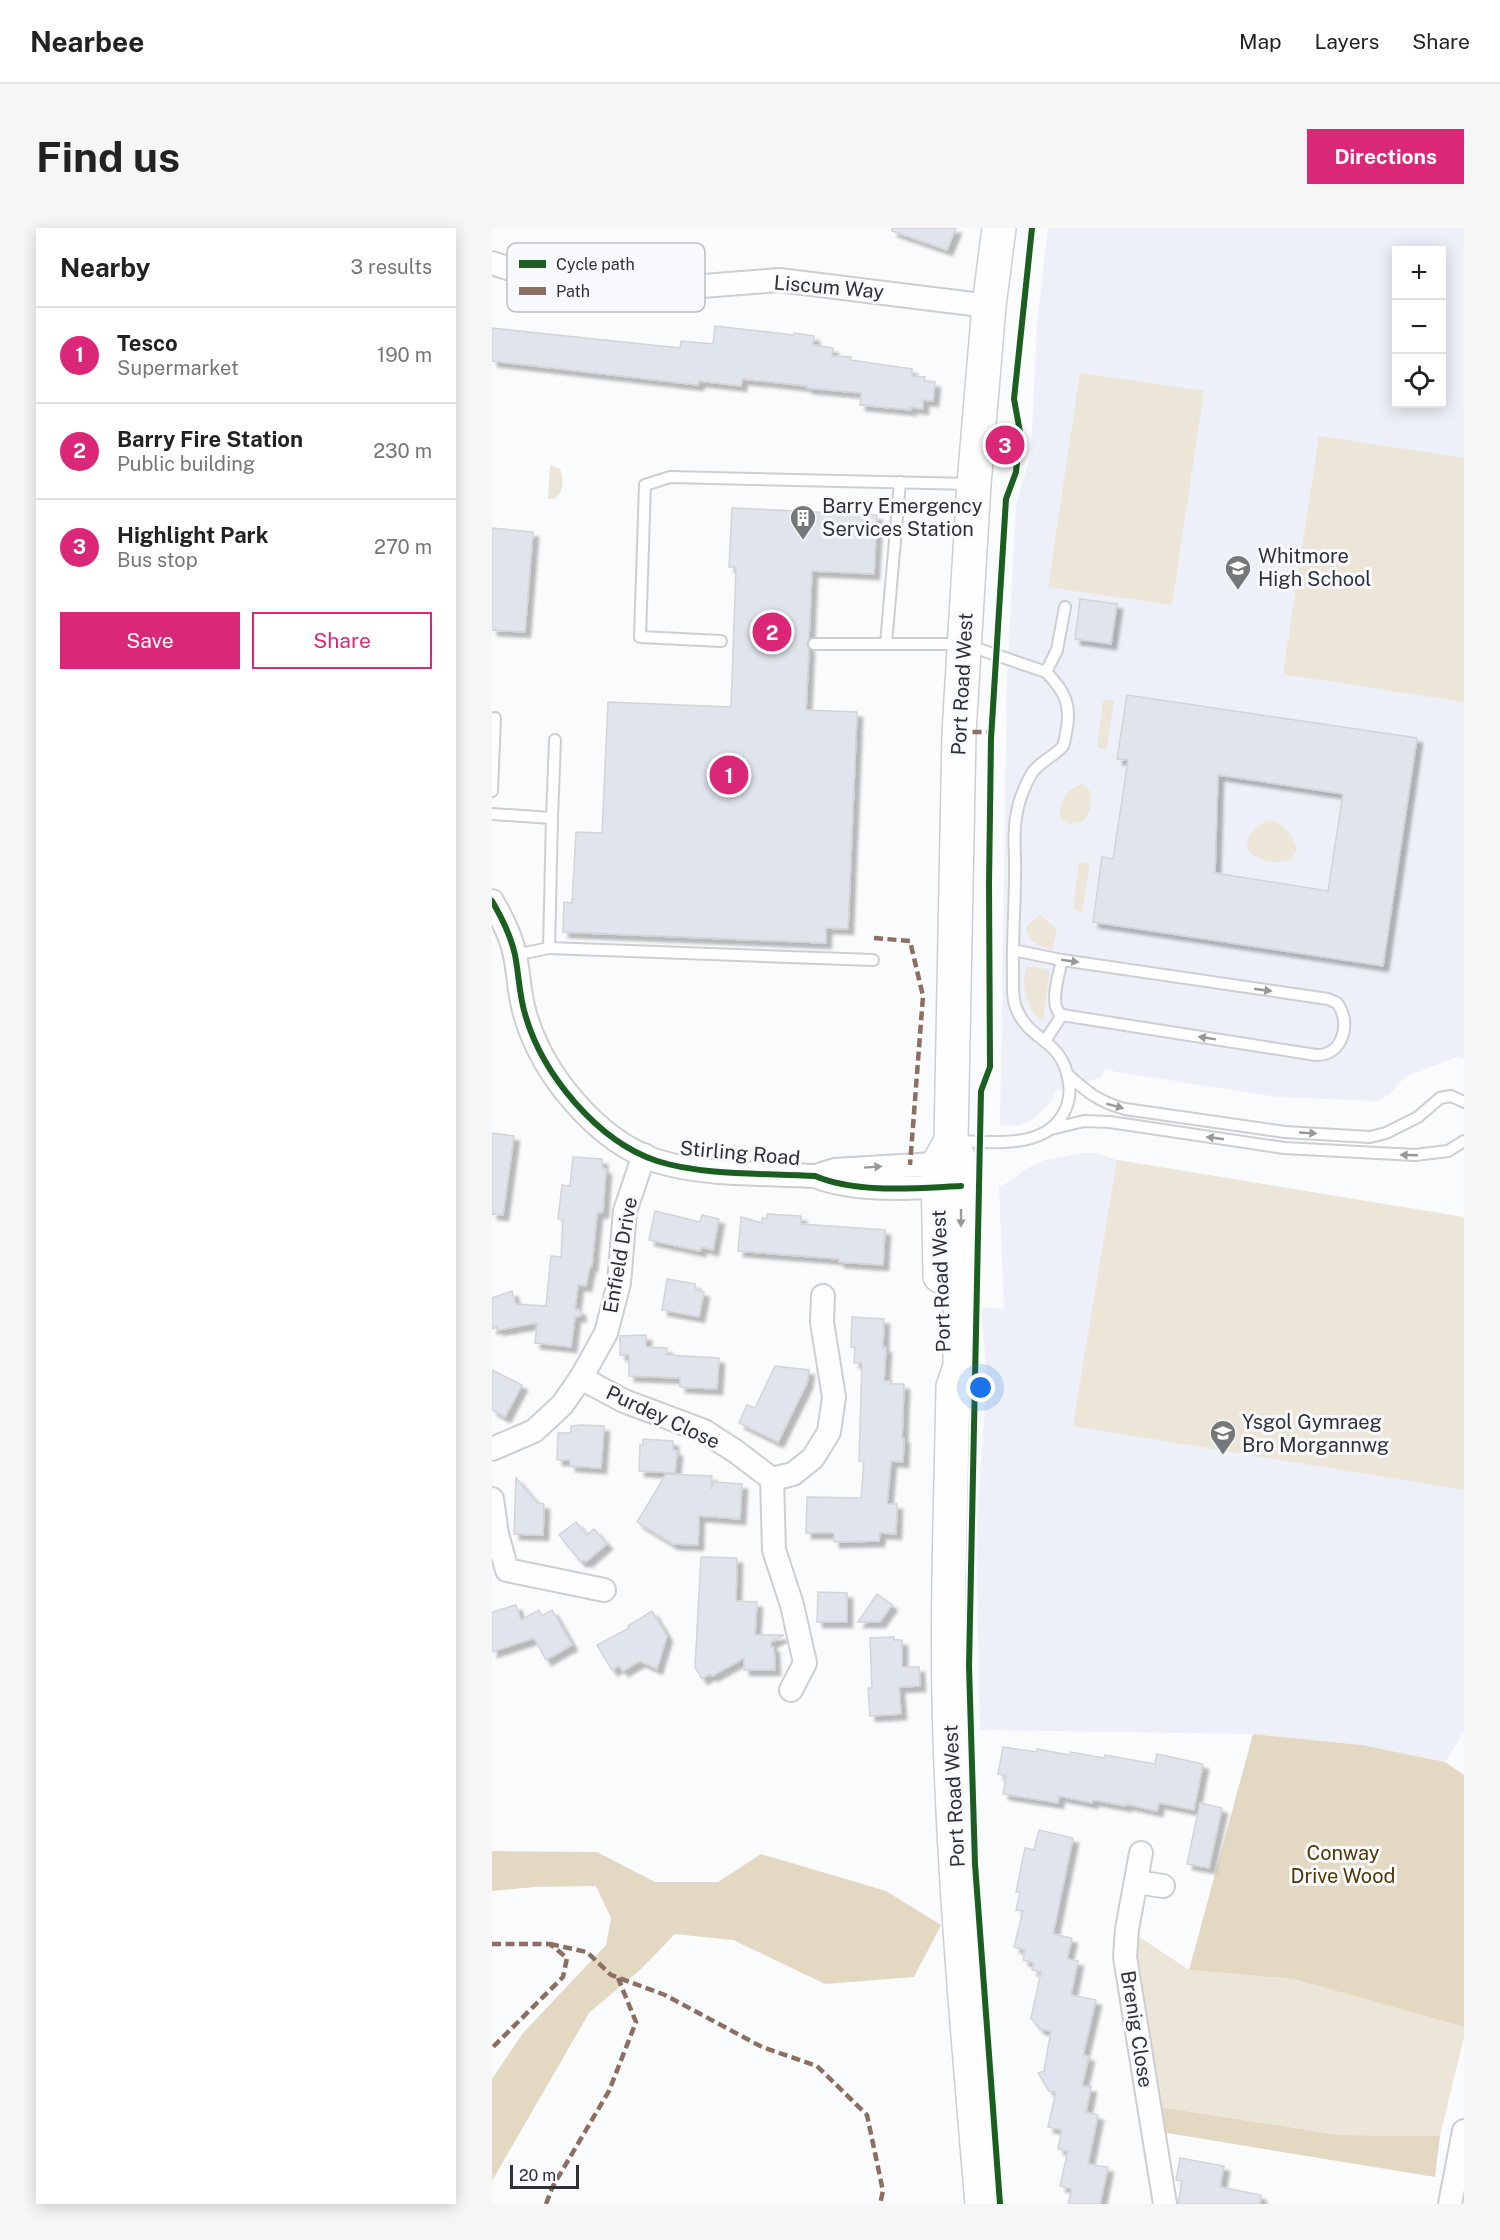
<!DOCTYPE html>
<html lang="en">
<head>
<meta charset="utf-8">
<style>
	:root { --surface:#fff; --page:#f6f6f6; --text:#222; --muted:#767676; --line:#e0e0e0; --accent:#db2777 }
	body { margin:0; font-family:"Public Sans",sans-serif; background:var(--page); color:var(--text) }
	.controls { position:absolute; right:18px; top:18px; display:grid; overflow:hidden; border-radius:0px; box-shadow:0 3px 15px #0003 }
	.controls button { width:54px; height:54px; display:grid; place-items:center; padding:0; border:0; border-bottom:2px solid var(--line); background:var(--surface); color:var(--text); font:30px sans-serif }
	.scale { position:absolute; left:18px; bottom:15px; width:69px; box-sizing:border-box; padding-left:6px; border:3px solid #2e3136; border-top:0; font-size:16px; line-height:21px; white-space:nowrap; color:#2e3136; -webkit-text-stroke:4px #f9fafd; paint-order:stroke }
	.you { position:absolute; left:489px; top:1160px; width:21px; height:21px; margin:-15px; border:4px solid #fff; border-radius:50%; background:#1a73e8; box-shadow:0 0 0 9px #1a73e833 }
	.badge { display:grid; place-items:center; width:39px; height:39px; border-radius:50%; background:var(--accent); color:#fff; font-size:20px; font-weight:700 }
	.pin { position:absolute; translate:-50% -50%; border:3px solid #fff; box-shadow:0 2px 6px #0006 }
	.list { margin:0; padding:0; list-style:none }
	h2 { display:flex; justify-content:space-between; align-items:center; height:78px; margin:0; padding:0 24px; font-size:26px }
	h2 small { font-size:20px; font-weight:400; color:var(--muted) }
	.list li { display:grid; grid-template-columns:39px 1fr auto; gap:18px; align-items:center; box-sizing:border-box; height:96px; padding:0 24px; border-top:2px solid var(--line) }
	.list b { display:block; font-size:22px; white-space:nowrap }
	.list p { margin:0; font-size:20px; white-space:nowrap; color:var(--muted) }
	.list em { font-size:20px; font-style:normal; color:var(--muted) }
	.actions { display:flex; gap:12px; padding:18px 24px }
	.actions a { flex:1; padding:14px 0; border:2px solid var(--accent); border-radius:0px; text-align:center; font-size:21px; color:var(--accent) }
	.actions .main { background:var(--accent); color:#fff }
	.icon { flex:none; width:33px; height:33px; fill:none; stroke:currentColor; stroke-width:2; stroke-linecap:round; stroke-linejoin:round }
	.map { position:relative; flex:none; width:972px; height:1976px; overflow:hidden; border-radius:0px }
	header { display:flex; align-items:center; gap:36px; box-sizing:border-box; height:84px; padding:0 30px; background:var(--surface); border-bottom:2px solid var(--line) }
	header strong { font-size:28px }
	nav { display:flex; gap:33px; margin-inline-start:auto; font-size:21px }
	.intro { display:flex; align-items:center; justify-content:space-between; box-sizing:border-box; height:144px; padding:0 36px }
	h1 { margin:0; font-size:42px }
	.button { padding:15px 27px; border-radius:0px; background:var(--accent); color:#fff; font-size:21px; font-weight:700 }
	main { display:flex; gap:36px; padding:0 36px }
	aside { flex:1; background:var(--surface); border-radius:0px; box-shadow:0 3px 15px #0003 }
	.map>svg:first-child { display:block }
	.built { fill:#edf0f8; fill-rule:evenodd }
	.green { fill:#ece6d8 }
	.forest { fill:#e3d9c3 }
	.building { fill:#e0e5ed; stroke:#d2d4d7; stroke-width:1.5; fill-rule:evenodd; filter:url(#shadow) }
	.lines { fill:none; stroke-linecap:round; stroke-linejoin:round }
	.service-casing { stroke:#ccced1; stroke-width:14 }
	.minor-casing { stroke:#ccced1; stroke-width:26 }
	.primary-casing { stroke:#ccced1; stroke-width:36 }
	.service { stroke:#fefeff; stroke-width:10 }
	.minor { stroke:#fefeff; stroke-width:22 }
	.primary { stroke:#fefeff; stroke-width:33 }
	.quiet { stroke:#8d6e63; stroke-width:4.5; stroke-dasharray:9 4.5; stroke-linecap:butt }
	.cycleway-casing { stroke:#f9fafd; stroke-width:10 }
	.cycleway { stroke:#1b5e20; stroke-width:6 }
	.oneway { fill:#96989a }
	.labels { text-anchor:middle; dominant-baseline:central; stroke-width:6; stroke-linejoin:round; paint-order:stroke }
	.street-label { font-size:20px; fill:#2e3136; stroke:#f9fafd }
	.poi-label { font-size:20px; fill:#2e3136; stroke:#f9fafd; text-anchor:start }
	.park-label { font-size:20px; fill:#4d3803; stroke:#f9fafd }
	.key { fill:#f9fafd; stroke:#bcbec1; stroke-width:1.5 }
	.key-label { font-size:16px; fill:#2e3136 }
</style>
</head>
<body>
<header>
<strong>Nearbee</strong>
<nav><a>Map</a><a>Layers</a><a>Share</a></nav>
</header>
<div class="intro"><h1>Find us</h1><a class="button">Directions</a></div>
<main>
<aside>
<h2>Nearby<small>3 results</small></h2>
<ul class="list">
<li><span class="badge">1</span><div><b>Tesco</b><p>Supermarket</p></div><em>190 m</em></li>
<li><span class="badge">2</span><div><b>Barry Fire Station</b><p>Public building</p></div><em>230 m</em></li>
<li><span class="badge">3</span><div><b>Highlight Park</b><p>Bus stop</p></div><em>270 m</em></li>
</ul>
<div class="actions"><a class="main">Save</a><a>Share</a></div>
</aside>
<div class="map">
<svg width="972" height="1976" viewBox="0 0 972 1976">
	<defs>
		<filter id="shadow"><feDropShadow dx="5.5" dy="5.5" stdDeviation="1.5" flood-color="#0004"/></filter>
	</defs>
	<rect width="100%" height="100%" fill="#fafbfc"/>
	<!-- built -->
	<g class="built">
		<path d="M556,0H972V831L965,829L913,849L897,867L885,873L785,869L624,844L614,840L608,850L562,864L561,872L539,893L524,898H508L515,450L524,277L539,225L545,95ZM904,22H950V176H904Z"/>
		<polygon points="591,925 605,925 625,932 972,989 972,1504 953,1534 870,1517 761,1506 488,1502 484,1306 495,1150 489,1079 512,1081 507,959 520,952 534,941 553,932"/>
	</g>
	<!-- green -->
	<g class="green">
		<polygon points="588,145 712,163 680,377 556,359"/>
		<polygon points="827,208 972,230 972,474 791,446"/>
		<path d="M58,237L68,241C72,252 72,263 63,271H56Z"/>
		<polygon points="613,472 620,472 622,474 614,522 605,519 611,473"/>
		<path d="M591,556C604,564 600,585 590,594L577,596L569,591C565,575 575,560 591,556Z"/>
		<path d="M776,592C790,594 803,608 805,622L799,631C785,637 768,634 757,623C750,609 764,598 776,592Z"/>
		<polygon points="589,634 598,636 590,684 581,681 587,635"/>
		<path d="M548,687L565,701L560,722C548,718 535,714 534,699Z"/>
		<path d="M535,738L558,742L551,791L548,792C534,780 528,755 535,738Z"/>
		<polygon points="625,932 972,989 972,1262 581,1198"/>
		<polygon points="643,1706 697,1742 801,1751 972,1799 972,1809 948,1908 848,1907 656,1877"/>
	</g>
	<!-- forest -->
	<g class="forest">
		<polygon points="761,1506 870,1517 953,1534 972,1547 972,1799 801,1751 697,1742"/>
		<polygon points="0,1623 105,1624 163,1654 226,1654 269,1626 394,1663 449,1697 422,1749 333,1756 241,1712 183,1706 149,1741 97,1785 0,1953 0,1851 31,1805 114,1717 119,1690 104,1658 43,1659 0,1663"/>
		<polygon points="656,1877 848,1907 948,1908 943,1949 663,1903"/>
	</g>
	<!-- building -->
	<g class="building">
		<polygon points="400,0 464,0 455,22 400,3"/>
		<polygon points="223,98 302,107 302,105 322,108 321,117 341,120 340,128 359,129 358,132 420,141 420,148 433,149 432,153 443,154 441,173 431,172 431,181 419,179 419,182 368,177 369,165 315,160 315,158 250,151 249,158 207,153 206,157 0,133 0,100 188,120 189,113 221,116"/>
		<polygon points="240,280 385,287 382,346 320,343 317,410 315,415 317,421 314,482 365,484 356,701 334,700 334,715 71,704 72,674 80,675 84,604 110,605 116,474 239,479 244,339 237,339"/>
		<polygon points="0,300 41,304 33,404 0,402"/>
		<polygon points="588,371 625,376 619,416 583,411"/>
		<path d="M635,467L925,510L891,738L601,694L610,629L621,631L636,532L625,531ZM726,547L851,566L836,663L723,645Z"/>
		<polygon points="0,905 22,908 11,987 0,986"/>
		<polygon points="81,929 110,931 110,940 114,941 111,984 105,985 100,1038 98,1038 94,1058 86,1057 83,1081 88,1082 89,1088 83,1089 79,1119 43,1115 45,1095 6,1102 5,1099 0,1101 0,1070 20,1063 24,1076 54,1078 59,1028 69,1029 71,992 66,991 70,957 78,958"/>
		<polygon points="163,983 208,994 210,987 227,991 221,1022 209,1019 208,1023 157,1012"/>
		<polygon points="275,986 309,988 309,996 393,1002 391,1037 347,1034 347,1031 246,1023 249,989 270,995 270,990 275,990"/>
		<polygon points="175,1051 203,1056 204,1062 212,1064 207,1089 170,1082"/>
		<polygon points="360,1089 392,1091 391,1120 394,1119 392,1153 400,1153 399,1156 412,1156 410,1210 412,1210 411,1234 399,1233 395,1276 405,1276 404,1306 388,1305 387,1313 342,1314 342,1305 314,1305 315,1269 369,1270 372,1234 367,1233 370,1135 362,1135 363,1119 359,1119"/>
		<polygon points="154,1107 154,1119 175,1120 174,1127 227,1130 225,1161 188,1159 188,1150 137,1148 137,1127 128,1127 128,1108"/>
		<polygon points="283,1138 317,1142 315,1155 286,1214 247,1195 255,1177 263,1180"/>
		<polygon points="0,1142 30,1157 13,1189 0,1182"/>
		<polygon points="89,1197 112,1198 109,1240 78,1238 78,1232 65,1232 66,1205 79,1205 79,1198"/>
		<polygon points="151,1211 181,1213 181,1222 185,1223 183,1245 147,1243 148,1217 151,1217"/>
		<polygon points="174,1246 220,1248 219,1261 222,1254 250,1256 248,1291 207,1288 206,1317 181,1316 145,1294"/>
		<polygon points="24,1250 45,1275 52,1276 51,1307 22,1306"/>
		<polygon points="84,1294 95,1307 102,1301 115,1316 94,1334 92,1332 89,1334 67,1307"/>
		<polygon points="209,1329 245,1330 244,1373 265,1374 263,1407 292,1407 279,1414 279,1419 282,1419 283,1442 252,1442 252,1430 220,1448 218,1446 210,1451 203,1439"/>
		<polygon points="326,1364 355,1365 355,1394 325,1394"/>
		<polygon points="385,1366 400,1377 388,1394 366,1394"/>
		<polygon points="24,1377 29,1392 47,1382 50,1388 60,1382 80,1417 54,1432 42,1410 0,1424 0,1384"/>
		<polygon points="160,1383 175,1408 165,1441 148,1433 131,1443 127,1438 120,1442 105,1417 137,1400 136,1398"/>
		<polygon points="402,1409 402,1412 410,1412 410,1439 427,1439 428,1458 407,1459 409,1486 378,1488 376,1460 380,1460 378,1410"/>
		<polygon points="511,1519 545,1524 545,1521 578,1527 579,1524 612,1530 613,1527 663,1536 665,1526 711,1536 702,1582 667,1575 665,1583 634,1576 634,1578 601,1572 600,1575 567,1568 566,1575 511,1566 514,1548 506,1546"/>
		<polygon points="708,1575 730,1580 717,1640 695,1636"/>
		<polygon points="547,1602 581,1610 561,1706 580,1710 575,1731 586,1733 579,1767 604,1772 591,1827 597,1828 590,1858 599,1859 594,1884 606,1887 596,1936 616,1939 608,1976 576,1976 580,1961 568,1958 576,1923 566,1921 570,1902 556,1899 564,1864 557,1863 546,1845 552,1843 559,1803 548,1801 539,1790 549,1744 540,1742 542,1735 531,1732 533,1722 522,1719 531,1683 524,1682 528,1664 524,1664 533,1620 542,1622"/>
		<polygon points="688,1930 732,1938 728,1959 769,1967 768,1976 686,1976 690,1953 684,1952"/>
	</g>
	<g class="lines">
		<!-- service casing -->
		<g class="service-casing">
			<g id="service">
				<polyline points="229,413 148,409 153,257 178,249 478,256"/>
				<polyline points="322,416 472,416 554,444 565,422 573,379"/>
				<polyline points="394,416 408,254"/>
				<polyline points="0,563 3,490"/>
				<polyline points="0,586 60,590 57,720 23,727"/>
				<polyline points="60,590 63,512"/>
				<polyline points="57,720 381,732"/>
				<path d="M521,722L570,732L836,771L845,775C860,794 851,828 824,827L570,787C556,779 567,746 570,732"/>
				<polyline points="553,813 570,787"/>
				<path d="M575,846C595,864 607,874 633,881L793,904L878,909L894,905L926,889L948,870L959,868L972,874"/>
				<polyline points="559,901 592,893 618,894 792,920 923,927 956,923 972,913"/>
				<path d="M465,913C501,914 558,922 574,880C578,871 578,863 577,854C570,810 538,814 525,782C520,772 521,758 521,746C520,707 524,668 523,628C521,597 524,572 540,545C547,534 563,528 571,518C573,514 573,509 574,505C580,478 573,463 554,444"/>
			</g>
		</g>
		<!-- minor casing -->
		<g class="minor-casing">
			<g id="minor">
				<polyline points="0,35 58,54 120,65 287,52 497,78"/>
				<path d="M0,673C10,690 19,708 23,727C27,747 27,766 33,786C50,846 105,913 165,933C212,948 274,945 323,948C363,964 417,960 459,958"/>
				<polyline points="330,946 343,942 459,935"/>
				<polyline points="89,1150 132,1173 212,1203 243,1223 280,1251 301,1246 321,1230 337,1204 342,1169 330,1094 331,1068"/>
				<polyline points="0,1221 42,1203 70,1177 89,1150 114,1105 127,1055 133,983 152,927"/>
				<polyline points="280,1251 282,1322 300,1377 313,1435 299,1462"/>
				<polyline points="0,1271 5,1306 15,1342 112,1362"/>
				<polyline points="649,1625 635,1701 633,1729 673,1976"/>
				<polyline points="644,1654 671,1658"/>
				<polyline points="958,1976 972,1903"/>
			</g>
		</g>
		<!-- primary casing -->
		<g class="primary-casing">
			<g id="primary">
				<polyline points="448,1048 446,936 459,913"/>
				<path d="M490,1976C477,1820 463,1665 458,1509C454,1392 459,1275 461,1159L468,1138L469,958V935L459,913L467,505L482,256L497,78L507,0"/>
			</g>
		</g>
		<!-- service -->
		<use href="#service" class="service"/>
		<!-- minor -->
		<use href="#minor" class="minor"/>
		<!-- primary -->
		<use href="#primary" class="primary"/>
		<!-- quiet -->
		<g class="quiet">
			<polyline points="467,504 500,504"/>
			<polyline points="382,710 418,713 431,768 418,937"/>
			<polyline points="0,1716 58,1716 75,1730 71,1749 0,1820"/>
			<polyline points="58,1716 95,1724 119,1747 173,1767 270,1819 325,1838 375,1887 391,1963 388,1976"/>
			<polyline points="54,1976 61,1958 117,1863 144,1794 126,1750"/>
		</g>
		<!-- cycleway casing -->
		<g class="cycleway-casing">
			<g id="cycleway">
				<path d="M0,673C10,690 19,708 23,727C27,747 27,766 33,786C50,846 105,913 165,933C212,948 274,945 323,948C366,966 424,960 469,958"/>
				<polyline points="508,1976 483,1636 477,1438 489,863 498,839 497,656 499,511 514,271 524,244 528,204 522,171 540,0"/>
			</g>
		</g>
		<!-- cycleway -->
		<use href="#cycleway" class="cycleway"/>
	</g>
	<!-- one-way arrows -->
	<defs><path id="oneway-solid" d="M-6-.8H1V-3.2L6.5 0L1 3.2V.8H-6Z" transform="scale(1.5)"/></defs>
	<g class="oneway">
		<use href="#oneway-solid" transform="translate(578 733) rotate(8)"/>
		<use href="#oneway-solid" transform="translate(771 762) rotate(8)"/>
		<use href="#oneway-solid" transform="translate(715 810) rotate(-171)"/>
		<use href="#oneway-solid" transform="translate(623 878) rotate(15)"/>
		<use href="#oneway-solid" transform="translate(816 905) rotate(3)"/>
		<use href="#oneway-solid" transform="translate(723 910) rotate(-172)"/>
		<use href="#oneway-solid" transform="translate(917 927) rotate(-178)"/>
		<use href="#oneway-solid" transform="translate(381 939) rotate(-4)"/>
		<use href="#oneway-solid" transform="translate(469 990) rotate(90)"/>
	</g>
	<!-- icons -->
	<defs>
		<g id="building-pin" transform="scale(1.35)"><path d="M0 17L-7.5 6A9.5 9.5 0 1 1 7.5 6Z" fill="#75787b" stroke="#f9fafd"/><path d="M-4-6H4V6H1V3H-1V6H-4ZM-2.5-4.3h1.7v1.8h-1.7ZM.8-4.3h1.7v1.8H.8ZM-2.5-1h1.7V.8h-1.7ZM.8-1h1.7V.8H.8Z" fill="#fff"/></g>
		<g id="school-pin" transform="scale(1.35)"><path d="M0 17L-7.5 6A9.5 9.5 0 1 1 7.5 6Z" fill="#75787b" stroke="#f9fafd"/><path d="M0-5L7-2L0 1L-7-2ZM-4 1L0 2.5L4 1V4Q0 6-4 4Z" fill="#fff"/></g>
	</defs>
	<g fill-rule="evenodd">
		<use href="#building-pin" x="311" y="290"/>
		<use href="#school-pin" x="746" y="340"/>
		<use href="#school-pin" x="731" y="1205"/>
	</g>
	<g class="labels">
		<!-- street labels -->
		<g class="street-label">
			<text transform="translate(337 59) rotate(5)">Liscum Way</text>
			<text transform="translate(470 456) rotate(-87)">Port Road West</text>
			<text transform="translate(248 925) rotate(5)">Stirling Road</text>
			<text transform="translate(128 1027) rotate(-80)">Enfield Drive</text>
			<text transform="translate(449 1053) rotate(-92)">Port Road West</text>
			<text transform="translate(171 1189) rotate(25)">Purdey Close</text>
			<text transform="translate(462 1568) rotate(-93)">Port Road West</text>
			<text transform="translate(645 1801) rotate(81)">Brenig Close</text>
		</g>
		<!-- poi labels -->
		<g class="poi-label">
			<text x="330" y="278">Barry Emergency<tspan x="330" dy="23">Services Station</tspan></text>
			<text x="766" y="328">Whitmore<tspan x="766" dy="23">High School</tspan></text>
			<text x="750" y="1194">Ysgol Gymraeg<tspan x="750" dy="23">Bro Morgannwg</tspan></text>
		</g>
		<!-- park labels -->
		<g class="park-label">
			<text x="851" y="1625">Conway<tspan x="851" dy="23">Drive Wood</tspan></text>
		</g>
	</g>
	<!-- legend -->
	<rect x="15" y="15" width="198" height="69" rx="9" class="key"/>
	<rect x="27" y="32" width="27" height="8" fill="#1b5e20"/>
	<rect x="27" y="59" width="27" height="8" fill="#8d6e63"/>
	<g class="key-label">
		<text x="64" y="42">Cycle path</text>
		<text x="64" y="69">Path</text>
	</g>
</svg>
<div class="controls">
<button>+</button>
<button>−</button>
<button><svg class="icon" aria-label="locate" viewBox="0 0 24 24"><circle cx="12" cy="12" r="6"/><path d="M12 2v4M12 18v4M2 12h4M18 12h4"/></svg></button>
</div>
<div class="scale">20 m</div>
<div class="you"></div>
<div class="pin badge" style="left:237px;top:547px">1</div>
<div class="pin badge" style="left:280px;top:404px">2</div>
<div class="pin badge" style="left:513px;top:217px">3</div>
</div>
</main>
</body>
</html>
